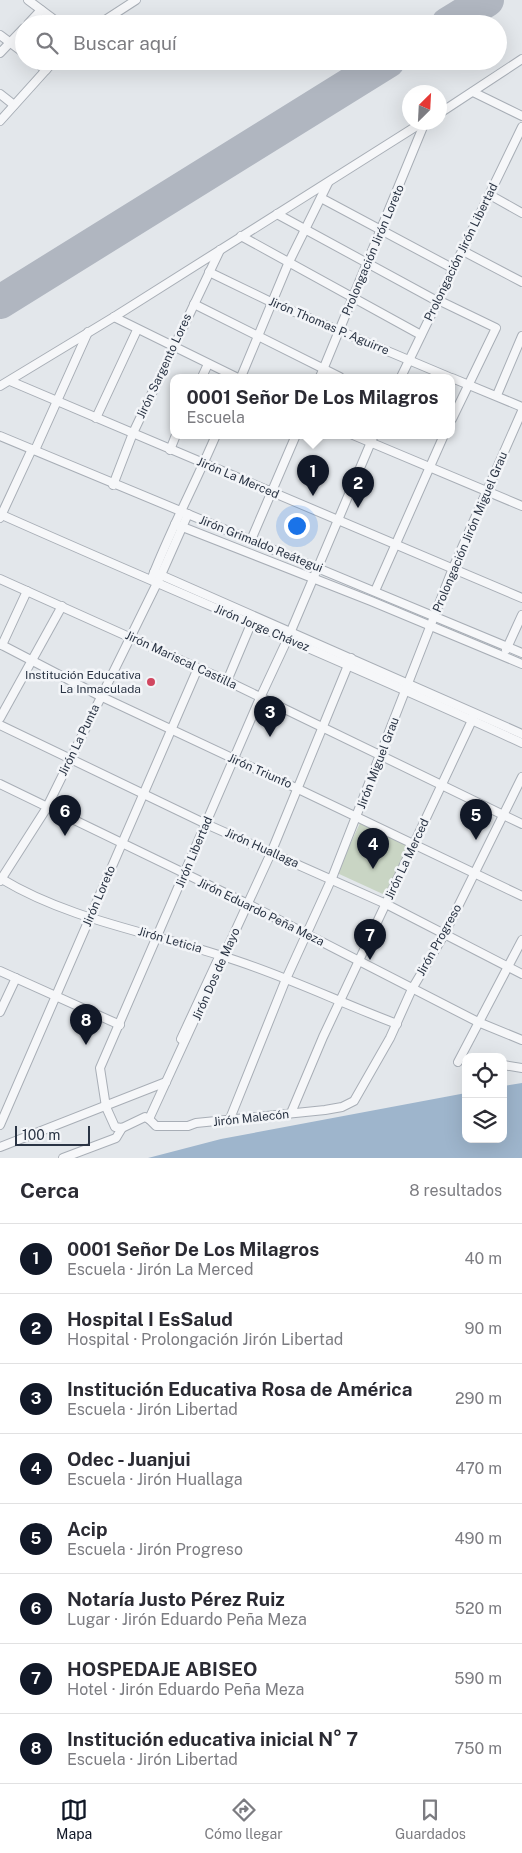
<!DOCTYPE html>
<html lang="es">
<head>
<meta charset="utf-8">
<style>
	:root { --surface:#fff; --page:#f2f2f3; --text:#2b2b33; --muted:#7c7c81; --line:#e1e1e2; --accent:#111827 }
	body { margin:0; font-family:"Public Sans",sans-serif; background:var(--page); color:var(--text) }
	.controls { position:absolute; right:15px; bottom:15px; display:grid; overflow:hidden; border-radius:10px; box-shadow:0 5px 20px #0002 }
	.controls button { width:45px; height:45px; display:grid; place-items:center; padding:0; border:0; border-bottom:1px solid var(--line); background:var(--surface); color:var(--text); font:25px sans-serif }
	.compass { position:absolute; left:402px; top:85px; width:45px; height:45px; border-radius:50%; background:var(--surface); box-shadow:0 5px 20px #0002; rotate:24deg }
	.scale { position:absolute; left:15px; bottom:12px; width:75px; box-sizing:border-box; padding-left:5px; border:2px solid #2a3444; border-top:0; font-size:14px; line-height:18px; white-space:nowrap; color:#2a3444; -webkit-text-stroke:4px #f3f5f8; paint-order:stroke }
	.you { position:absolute; left:296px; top:525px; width:18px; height:18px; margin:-12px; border:4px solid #fff; border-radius:50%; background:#1a73e8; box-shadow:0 0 0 8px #1a73e833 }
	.badge { display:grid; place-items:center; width:32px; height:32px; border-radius:50%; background:var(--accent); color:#fff; font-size:16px; font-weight:700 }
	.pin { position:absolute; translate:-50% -41px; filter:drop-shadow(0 1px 2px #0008) }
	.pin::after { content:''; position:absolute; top:26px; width:18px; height:15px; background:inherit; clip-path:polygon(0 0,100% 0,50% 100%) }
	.popup { position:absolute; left:170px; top:374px; width:285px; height:65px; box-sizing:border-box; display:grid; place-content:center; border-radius:10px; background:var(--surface); filter:drop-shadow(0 1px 4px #0005); font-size:16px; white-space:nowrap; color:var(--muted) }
	.popup b { font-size:19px; color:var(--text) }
	.popup::after { content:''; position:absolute; left:50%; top:100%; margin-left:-10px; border:10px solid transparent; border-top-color:var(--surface) }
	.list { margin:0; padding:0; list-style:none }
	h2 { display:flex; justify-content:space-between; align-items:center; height:65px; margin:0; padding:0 20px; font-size:21px }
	h2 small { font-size:16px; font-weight:400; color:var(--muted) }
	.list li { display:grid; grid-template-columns:32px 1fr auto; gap:15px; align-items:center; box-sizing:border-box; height:70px; padding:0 20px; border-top:1px solid var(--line) }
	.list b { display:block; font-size:19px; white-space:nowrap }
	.list p { margin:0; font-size:16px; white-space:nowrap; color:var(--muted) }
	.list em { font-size:16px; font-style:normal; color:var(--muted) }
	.icon { flex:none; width:28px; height:28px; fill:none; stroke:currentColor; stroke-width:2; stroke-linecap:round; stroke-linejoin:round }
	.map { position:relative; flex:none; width:522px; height:1158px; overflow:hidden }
	.search { position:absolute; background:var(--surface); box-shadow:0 5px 20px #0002; left:15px; right:15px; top:15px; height:55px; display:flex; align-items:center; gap:12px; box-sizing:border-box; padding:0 18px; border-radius:28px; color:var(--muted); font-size:19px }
	.sheet { height:625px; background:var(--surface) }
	nav { display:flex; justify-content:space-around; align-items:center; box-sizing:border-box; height:70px; border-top:1px solid var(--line); background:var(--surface); font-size:14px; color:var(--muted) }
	nav a { display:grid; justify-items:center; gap:2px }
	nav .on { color:var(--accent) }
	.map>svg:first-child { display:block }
	.green { fill:#c9d5c4 }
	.water { fill:#9eb5cc }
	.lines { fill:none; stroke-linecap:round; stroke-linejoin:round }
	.runway { stroke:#b0b6c0; stroke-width:34 }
	.minor-casing { stroke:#a8aeb6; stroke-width:10 }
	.minor { stroke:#f6f7f9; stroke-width:8 }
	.poi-dot { fill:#d14760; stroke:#f3f5f8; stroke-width:2 }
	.labels { text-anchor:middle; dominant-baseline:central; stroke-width:5; stroke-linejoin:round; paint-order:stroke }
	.street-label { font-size:12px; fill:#2a3444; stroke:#f3f5f8 }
	.poi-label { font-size:12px; fill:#2a3444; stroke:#f3f5f8; text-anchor:end }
</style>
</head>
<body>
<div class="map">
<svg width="522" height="1158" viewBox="0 0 522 1158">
	<rect width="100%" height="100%" fill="#e3e7eb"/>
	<!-- green -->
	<polygon class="green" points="360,823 408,845 385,895 337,873"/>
	<!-- water -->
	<polygon class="water" points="522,1083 522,1158 148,1158 221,1139 466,1093 466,1139 503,1139 503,1086"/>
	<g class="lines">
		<!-- runway -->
		<g class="runway">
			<polyline points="448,24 487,0"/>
			<polyline points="0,302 388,61"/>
		</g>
		<!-- minor casing -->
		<g class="minor-casing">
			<g id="minor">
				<polyline points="28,0 60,24"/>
				<polyline points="28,24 41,10"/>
				<polyline points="99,24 136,0"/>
				<polyline points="0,35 24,53"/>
				<polyline points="0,53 24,28"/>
				<polyline points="34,61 46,70"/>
				<polyline points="473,92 522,116"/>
				<polyline points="0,94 14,105"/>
				<polyline points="440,113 522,59"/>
				<polyline points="0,121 54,61"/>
				<polyline points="490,195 522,213"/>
				<polyline points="321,198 454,269"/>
				<polyline points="277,214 437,301"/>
				<polyline points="241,236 421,335"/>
				<polyline points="463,251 522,282"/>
				<polyline points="209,272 271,302 449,377"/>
				<polyline points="438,300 496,328 452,419"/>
				<polyline points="194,304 340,377"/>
				<polyline points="114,317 236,377"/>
				<polyline points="202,377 208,364"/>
				<polyline points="241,377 288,264 328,183"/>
				<polyline points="320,377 425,122"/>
				<polyline points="401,377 522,127"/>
				<polyline points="452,378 522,407"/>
				<polyline points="10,381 522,598"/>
				<polyline points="0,386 114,317 423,122"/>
				<polyline points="497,395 522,336"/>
				<polyline points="96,418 137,330"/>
				<polyline points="353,435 522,506"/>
				<polyline points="0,436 522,653"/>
				<polyline points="35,450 88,332"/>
				<polyline points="170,450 176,435"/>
				<polyline points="113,485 133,433 220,250"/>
				<path d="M2,515C175,592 350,664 522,743"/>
				<polyline points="0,518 32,449"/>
				<polyline points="175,524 371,601 522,664"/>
				<polyline points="251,540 296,435"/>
				<polyline points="154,572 522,734"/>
				<path d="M153,575C172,527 196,482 216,435"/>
				<polyline points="0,579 227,681 522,824"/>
				<polyline points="375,591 444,435"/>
				<polyline points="0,644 100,696 296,788 522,896"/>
				<polyline points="2,645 27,591"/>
				<polyline points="506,650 522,615"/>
				<polyline points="227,681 251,624"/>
				<polyline points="0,718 62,606"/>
				<polyline points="0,725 206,824 386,904 522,974"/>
				<polyline points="0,784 248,904 478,1022 522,1040"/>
				<path d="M0,878C67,919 148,932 222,956C282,974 338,1002 397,1024"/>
				<polyline points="0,881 46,809 161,575 188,514"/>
				<polyline points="0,971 120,1025"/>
				<polyline points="0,1012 16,978"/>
				<polyline points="181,1039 220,955"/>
				<polyline points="458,1062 522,940"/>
				<polyline points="503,1065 522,1068"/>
				<polyline points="291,1113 323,1037 475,714"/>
				<polyline points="149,1119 145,1117 122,1128 115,1127 106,1107 100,1068 260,698 288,638 374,435"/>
				<polyline points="149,1119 156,1126 188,1126 196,1123 325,1110 342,1107 354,1101 390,1038 412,989 444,935 522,777"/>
				<polyline points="149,1119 271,853 351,658"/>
				<polyline points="229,1121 286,979 332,878 453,568 522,411"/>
				<polyline points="0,1125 198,668"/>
				<polyline points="0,1147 166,1082"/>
				<polyline points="63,1158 116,1138 122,1128"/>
			</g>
		</g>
		<!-- minor -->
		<use href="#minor" class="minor"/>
	</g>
	<!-- markers -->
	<circle class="poi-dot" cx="151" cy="682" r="5"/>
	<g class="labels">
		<!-- street labels -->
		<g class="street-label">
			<text transform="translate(373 250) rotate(-67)">Prolongación Jirón Loreto</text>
			<text transform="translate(461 252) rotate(-64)">Prolongación Jirón Libertad</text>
			<text transform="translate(329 326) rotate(23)">Jirón Thomas P. Aguirre</text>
			<text transform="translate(164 366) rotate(-65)">Jirón Sargento Lores</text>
			<text transform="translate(238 478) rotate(23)">Jirón La Merced</text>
			<text transform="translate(470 532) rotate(-67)">Prolongación Jirón Miguel Grau</text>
			<text transform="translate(261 544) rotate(22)">Jirón Grimaldo Reátegui</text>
			<text transform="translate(262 628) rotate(23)">Jirón Jorge Chávez</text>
			<text transform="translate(181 660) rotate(25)">Jirón Mariscal Castilla</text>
			<text transform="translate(79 740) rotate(-64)">Jirón La Punta</text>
			<text transform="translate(378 763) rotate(-69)">Jirón Miguel Grau</text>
			<text transform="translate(260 771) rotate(24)">Jirón Triunfo</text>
			<text transform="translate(262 848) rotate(24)">Jirón Huallaga</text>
			<text transform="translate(194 852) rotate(-67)">Jirón Libertad</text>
			<text transform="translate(407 859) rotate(-65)">Jirón La Merced</text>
			<text transform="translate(99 896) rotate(-67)">Jirón Loreto</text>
			<text transform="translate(261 912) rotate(26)">Jirón Eduardo Peña Meza</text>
			<text transform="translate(170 940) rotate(16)">Jirón Leticia</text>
			<text transform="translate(439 940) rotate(-61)">Jirón Progreso</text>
			<text transform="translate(216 974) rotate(-66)">Jirón Dos de Mayo</text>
			<text transform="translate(251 1118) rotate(-6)">Jirón Malecón</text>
		</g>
		<!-- poi labels -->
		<g class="poi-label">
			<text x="141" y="675">Institución Educativa<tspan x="141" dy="14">La Inmaculada</tspan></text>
		</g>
	</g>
</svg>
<div class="controls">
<button><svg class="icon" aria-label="locate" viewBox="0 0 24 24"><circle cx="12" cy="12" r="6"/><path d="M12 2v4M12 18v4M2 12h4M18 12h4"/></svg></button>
<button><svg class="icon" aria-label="layers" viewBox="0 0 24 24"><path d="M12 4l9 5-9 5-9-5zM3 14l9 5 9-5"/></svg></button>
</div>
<svg class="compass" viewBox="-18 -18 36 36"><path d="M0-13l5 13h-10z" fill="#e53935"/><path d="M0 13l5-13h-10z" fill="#7c7c81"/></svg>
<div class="scale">100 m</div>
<div class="you"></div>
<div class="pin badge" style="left:313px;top:496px">1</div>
<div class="popup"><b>0001 Señor De Los Milagros</b>Escuela</div>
<div class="pin badge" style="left:358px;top:508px">2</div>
<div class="pin badge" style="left:270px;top:737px">3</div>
<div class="pin badge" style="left:373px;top:869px">4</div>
<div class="pin badge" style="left:476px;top:840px">5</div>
<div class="pin badge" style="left:65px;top:836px">6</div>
<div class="pin badge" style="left:370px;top:960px">7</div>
<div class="pin badge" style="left:86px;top:1045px">8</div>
<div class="search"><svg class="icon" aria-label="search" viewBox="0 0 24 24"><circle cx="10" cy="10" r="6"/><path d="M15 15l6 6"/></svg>Buscar aquí</div>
</div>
<section class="sheet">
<h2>Cerca<small>8 resultados</small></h2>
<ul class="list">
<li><span class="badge">1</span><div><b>0001 Señor De Los Milagros</b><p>Escuela · Jirón La Merced</p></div><em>40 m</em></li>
<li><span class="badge">2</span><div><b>Hospital I EsSalud</b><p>Hospital · Prolongación Jirón Libertad</p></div><em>90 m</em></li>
<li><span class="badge">3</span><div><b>Institución Educativa Rosa de América</b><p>Escuela · Jirón Libertad</p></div><em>290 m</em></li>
<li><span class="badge">4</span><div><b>Odec - Juanjui</b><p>Escuela · Jirón Huallaga</p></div><em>470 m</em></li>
<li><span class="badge">5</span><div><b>Acip</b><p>Escuela · Jirón Progreso</p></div><em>490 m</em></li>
<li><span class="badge">6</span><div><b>Notaría Justo Pérez Ruiz</b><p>Lugar · Jirón Eduardo Peña Meza</p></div><em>520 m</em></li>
<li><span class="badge">7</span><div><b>HOSPEDAJE ABISEO</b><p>Hotel · Jirón Eduardo Peña Meza</p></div><em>590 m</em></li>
<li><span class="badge">8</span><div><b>Institución educativa inicial N° 7</b><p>Escuela · Jirón Libertad</p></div><em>750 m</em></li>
</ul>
</section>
<nav>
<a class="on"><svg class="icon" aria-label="map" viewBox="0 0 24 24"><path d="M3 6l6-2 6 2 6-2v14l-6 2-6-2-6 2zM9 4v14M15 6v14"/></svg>Mapa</a>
<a><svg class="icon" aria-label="directions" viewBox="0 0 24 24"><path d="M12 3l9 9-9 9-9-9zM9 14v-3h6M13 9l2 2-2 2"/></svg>Cómo llegar</a>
<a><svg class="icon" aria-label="saved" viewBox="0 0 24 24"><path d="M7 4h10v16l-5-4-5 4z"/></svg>Guardados</a>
</nav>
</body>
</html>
